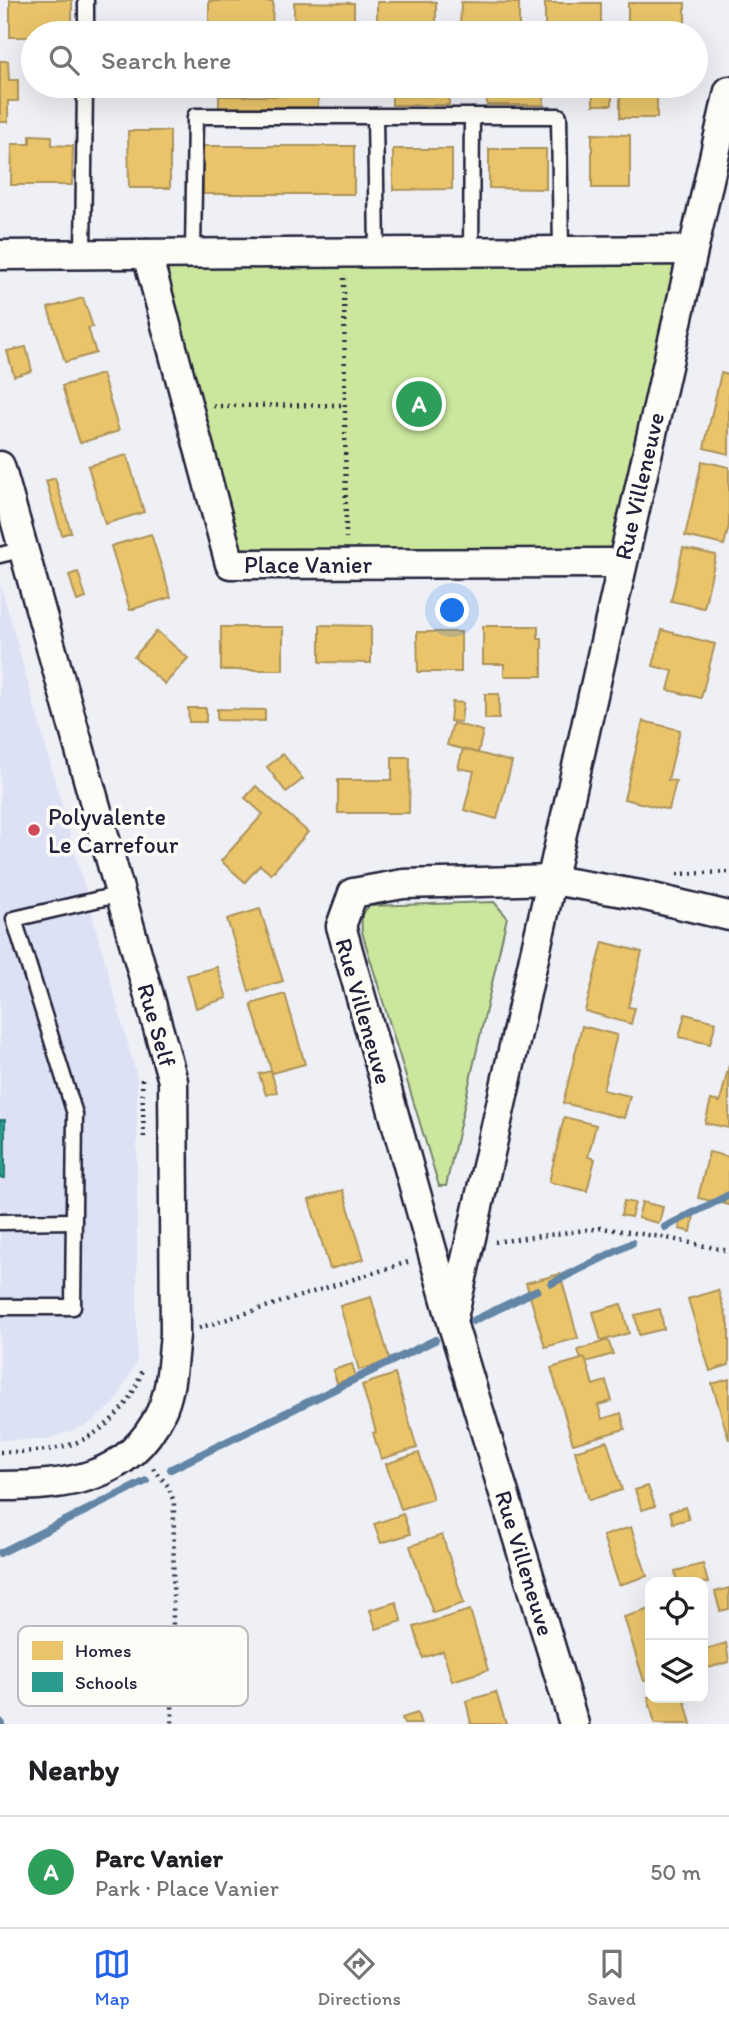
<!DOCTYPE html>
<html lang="en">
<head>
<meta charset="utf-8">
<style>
	:root { --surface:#fff; --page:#f6f6f6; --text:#202124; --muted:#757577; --line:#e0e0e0; --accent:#2563eb }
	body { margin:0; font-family:Itim,sans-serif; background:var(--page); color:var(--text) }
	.controls { position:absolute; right:21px; bottom:21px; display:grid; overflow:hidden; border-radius:14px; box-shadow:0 7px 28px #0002 }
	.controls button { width:63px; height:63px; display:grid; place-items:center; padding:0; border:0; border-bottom:2px solid var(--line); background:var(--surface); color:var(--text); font:35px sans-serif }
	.you { position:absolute; left:453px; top:611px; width:24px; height:24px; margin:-18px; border:5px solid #fff; border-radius:50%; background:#1a73e8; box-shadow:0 0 0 10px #1a73e833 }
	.badge { display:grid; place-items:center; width:46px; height:46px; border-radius:50%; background:var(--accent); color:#fff; font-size:23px; font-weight:700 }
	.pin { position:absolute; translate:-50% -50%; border:4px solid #fff; box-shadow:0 2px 7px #0006 }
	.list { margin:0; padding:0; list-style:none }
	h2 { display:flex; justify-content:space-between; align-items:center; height:91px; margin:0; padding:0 28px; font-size:30px }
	h2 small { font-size:23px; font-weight:400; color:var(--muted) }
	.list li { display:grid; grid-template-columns:46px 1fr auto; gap:21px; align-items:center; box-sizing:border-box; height:112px; padding:0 28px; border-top:2px solid var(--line) }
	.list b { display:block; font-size:26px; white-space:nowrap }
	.list p { margin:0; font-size:23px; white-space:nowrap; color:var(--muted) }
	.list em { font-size:23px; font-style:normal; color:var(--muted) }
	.icon { flex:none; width:38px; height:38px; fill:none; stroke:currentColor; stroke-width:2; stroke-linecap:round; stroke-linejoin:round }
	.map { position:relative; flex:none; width:729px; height:1724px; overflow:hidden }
	.search { position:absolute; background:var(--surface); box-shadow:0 7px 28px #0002; left:21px; right:21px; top:21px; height:77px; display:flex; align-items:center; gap:18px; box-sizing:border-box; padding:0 24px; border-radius:38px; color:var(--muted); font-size:26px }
	.sheet { height:203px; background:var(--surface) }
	nav { display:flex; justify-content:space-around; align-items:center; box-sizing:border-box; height:98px; border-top:2px solid var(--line); background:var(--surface); font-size:19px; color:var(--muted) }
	nav a { display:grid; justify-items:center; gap:4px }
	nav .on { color:var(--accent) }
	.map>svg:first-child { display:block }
	.built { fill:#dde1f4 }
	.green { fill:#cbe79e; stroke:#76846c; stroke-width:2 }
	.homes { fill:#e9c46a; stroke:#ad935c; stroke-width:2 }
	.schools { fill:#2a9d8f; stroke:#287876; stroke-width:2 }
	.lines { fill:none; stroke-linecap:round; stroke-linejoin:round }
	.stream { stroke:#6386a6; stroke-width:8 }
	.lane-casing { stroke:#22223b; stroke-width:19 }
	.street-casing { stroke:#22223b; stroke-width:33 }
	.path { stroke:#22223b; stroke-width:4.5; stroke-dasharray:2 5; stroke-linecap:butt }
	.lane { stroke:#fdfcf7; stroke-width:14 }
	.street { stroke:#fdfcf7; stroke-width:28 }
	.poi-dot { fill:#d1495b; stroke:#fdfcf7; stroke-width:2.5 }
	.labels { text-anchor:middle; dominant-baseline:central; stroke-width:7; stroke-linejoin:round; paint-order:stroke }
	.street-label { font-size:24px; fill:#22223b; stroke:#fdfcf7 }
	.poi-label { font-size:24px; fill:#22223b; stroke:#fdfcf7; text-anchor:start }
	.key { fill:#fdfcf7; stroke:#bbbbbf; stroke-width:2 }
	.key-label { font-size:19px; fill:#22223b }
</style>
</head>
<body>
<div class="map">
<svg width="729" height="1724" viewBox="0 0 729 1724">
	<rect width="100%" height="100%" fill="#eef0f6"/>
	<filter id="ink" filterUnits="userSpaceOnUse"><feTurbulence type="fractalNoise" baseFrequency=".0143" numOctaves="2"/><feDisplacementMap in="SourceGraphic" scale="14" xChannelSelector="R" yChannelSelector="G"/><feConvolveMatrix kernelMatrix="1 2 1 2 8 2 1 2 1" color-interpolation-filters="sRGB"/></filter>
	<g filter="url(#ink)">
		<!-- built -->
		<polygon class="built" points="0,582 137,1077 137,1361 114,1404 87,1425 49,1439 0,1440"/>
		<!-- green -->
		<g class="green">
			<polygon points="692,250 622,563 230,564 147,254"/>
			<path d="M494,902L507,917L446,1186H439L362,932C361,921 361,914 369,906Z"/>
		</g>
		<!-- homes -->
		<g class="homes">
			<polygon points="10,0 72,0 72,33 33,33 33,46 32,37 10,37"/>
			<polygon points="209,1 273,2 272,33 209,33"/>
			<polygon points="294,2 354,3 354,33 294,33"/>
			<rect x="377" y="2" width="59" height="31"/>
			<polygon points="461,2 519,3 519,33 460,33"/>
			<rect x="545" y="3" width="56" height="30"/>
			<rect x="628" y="3" width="57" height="30"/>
			<polygon points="0,61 8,61 9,80 18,80 18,101 8,101 8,122 0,122"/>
			<rect x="620" y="93" width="37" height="25"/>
			<rect x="593" y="94" width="19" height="11"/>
			<polygon points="219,96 318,96 318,107 219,108"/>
			<rect x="392" y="96" width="57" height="9"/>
			<rect x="487" y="96" width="57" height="9"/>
			<polygon points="128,131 170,131 170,188 129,188"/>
			<polygon points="592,134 630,135 630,188 592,188"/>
			<polygon points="30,135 52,136 52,145 73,146 72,185 11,185 12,144 30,144"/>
			<rect x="203" y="146" width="151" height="48"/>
			<polygon points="393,149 452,149 452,189 393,190"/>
			<polygon points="489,149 546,149 546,189 489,188"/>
			<polygon points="83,298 93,327 88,328 96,353 65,362 48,308"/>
			<polygon points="26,347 32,371 14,376 7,351"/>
			<polygon points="721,373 729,375 729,454 704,448"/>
			<polygon points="102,374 119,431 80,443 62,386"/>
			<polygon points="127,455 144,512 105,524 88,466"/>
			<polygon points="702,461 729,467 729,526 724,545 685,536"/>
			<polygon points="55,478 71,532 62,535 46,481"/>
			<polygon points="151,534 171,597 130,610 111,546"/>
			<polygon points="683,548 716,555 704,608 671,601"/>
			<polygon points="78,572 86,598 77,601 69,575"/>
			<polygon points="320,625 371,626 371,663 320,662"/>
			<polygon points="483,626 538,626 538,638 542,638 542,676 504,676 504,664 483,664"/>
			<rect x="221" y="627" width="62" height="43"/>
			<polygon points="662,630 715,644 701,698 668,690 673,671 653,666"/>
			<polygon points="157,631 188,658 165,684 134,657"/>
			<polygon points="417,632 461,632 461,672 418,672"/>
			<rect x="485" y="694" width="14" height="25"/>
			<polygon points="452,702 463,703 461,722 450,721"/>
			<polygon points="188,708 206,708 206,722 189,722"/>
			<polygon points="217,709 265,710 265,721 217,720"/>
			<polygon points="643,721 680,730 668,780 676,781 669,810 624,799"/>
			<polygon points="453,723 483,731 478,753 447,745"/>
			<polygon points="463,749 512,762 497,819 464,810 474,771 458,768"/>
			<polygon points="283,754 303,779 286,792 267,767"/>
			<polygon points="392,757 410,757 409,813 338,813 338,780 392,780"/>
			<polygon points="256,786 308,832 271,874 260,865 245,882 221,861 263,814 245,798"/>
			<polygon points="260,909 283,981 249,991 227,919"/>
			<polygon points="603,942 642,952 628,1007 635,1008 631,1024 585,1011"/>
			<polygon points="217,967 227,998 196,1008 187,975"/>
			<polygon points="285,994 305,1064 272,1073 251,1004"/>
			<polygon points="685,1014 716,1022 710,1044 679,1037"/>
			<polygon points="582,1026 617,1035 603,1090 630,1096 624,1118 563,1103"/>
			<polygon points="729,1065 729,1128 705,1123 711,1100 720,1102"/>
			<polygon points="271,1071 277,1092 266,1095 259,1074"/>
			<polygon points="564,1117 596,1125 588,1157 595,1159 587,1191 549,1182"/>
			<polygon points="709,1152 729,1157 729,1205 698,1198"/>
			<polygon points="343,1190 364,1259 330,1269 309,1200"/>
			<polygon points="624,1201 635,1203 631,1217 621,1215"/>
			<polygon points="642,1202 663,1207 659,1223 638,1218"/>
			<polygon points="683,1214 694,1216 691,1232 679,1229"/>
			<polygon points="560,1274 578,1338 545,1347 526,1283"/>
			<polygon points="718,1290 729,1325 729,1365 710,1371 688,1299"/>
			<polygon points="371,1297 390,1361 359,1370 340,1306"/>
			<polygon points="621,1304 629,1333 601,1341 593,1312"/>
			<polygon points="660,1309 664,1329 639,1335 635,1315"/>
			<polygon points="608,1340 613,1354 586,1362 585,1358 581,1359 578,1350"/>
			<polygon points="585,1358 593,1385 606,1381 612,1401 598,1405 602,1419 621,1413 625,1429 573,1444 551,1368"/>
			<polygon points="352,1364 356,1377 337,1383 333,1370"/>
			<polygon points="395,1374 417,1448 381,1459 373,1433 376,1432 362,1385"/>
			<polygon points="729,1379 729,1440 712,1384"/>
			<polygon points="607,1441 622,1490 589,1500 575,1451"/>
			<polygon points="419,1453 433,1499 401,1509 386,1464"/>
			<polygon points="648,1486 655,1506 642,1510 635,1490"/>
			<polygon points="685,1507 689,1519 673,1523 670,1512"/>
			<polygon points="403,1514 410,1534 381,1543 374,1524"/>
			<polygon points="631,1527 647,1576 619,1585 603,1536"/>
			<polygon points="442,1535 464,1603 433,1613 410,1546"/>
			<polygon points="703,1564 708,1583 677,1582 675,1571"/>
			<polygon points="729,1588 729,1609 720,1611 715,1592"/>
			<polygon points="396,1602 402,1621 376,1629 370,1610"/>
			<polygon points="650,1609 650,1679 644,1681 624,1617"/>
			<polygon points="470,1610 488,1670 452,1681 443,1651 423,1658 414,1627"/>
			<polygon points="726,1643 729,1662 708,1668 703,1650"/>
			<polygon points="496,1692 506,1724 471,1724 466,1701"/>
			<polygon points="648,1697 684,1698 691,1724 655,1724"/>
			<polygon points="417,1713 421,1724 404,1724 402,1718"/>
		</g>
		<!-- schools -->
		<rect class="schools" x="0" y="1120" width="5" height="58"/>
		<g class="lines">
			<!-- stream -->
			<g class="stream">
				<polyline points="665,1227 729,1195"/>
				<polyline points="552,1283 632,1243"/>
				<polyline points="473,1321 537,1290"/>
				<polyline points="171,1469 435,1340"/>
				<polyline points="0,1553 146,1481"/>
				<polyline points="0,1722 1,1724"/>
			</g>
			<!-- lane casing -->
			<g class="lane-casing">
				<g id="lane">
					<polyline points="86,33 86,0"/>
					<polyline points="375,116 377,252"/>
					<polyline points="471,252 472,116"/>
					<polyline points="193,253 195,116 559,116 561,251"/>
					<polyline points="83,254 85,86"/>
					<polyline points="0,555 24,549"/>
					<polyline points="0,1222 74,1221"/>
					<polyline points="0,1307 73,1307 75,1114 14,919 121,894"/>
				</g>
			</g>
			<!-- street casing -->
			<g class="street-casing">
				<g id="street">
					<polyline points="147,254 230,564 622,563"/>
					<polyline points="0,255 692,250"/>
					<path d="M0,466L173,1081L175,1335C172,1360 172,1391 160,1414C128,1480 66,1486 0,1486"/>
					<polyline points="451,1318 341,926 353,893 403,884 552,880 641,895 729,916"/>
					<polyline points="574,1724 452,1322 729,91"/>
				</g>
			</g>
			<!-- path -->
			<g class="path">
				<polyline points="344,278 346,538"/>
				<polyline points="213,406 345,405"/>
				<polyline points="677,874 729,872"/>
				<polyline points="142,1079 144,1140"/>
				<polyline points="495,1242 601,1228 662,1237 729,1251"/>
				<polyline points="199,1328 408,1262"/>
				<path d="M0,1452C48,1452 85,1450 119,1412C130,1399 138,1385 142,1369"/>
				<polyline points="153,1468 168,1486 174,1502 172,1724"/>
			</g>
			<!-- lane -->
			<use href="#lane" class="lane"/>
			<!-- street -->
			<use href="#street" class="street"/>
		</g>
	</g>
	<!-- markers -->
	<circle class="poi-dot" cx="34" cy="830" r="7"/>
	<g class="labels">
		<!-- street labels -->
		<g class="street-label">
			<text transform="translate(639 486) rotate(-77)">Rue Villeneuve</text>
			<text x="308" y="564">Place Vanier</text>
			<text transform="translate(364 1011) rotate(74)">Rue Villeneuve</text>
			<text transform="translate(157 1025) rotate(74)">Rue Self</text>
			<text transform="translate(525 1563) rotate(73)">Rue Villeneuve</text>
		</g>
		<!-- poi labels -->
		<g class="poi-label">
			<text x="48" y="816">Polyvalente<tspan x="48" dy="28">Le Carrefour</tspan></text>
		</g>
	</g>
	<!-- legend -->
	<rect x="18" y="1626" width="230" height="80" rx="10" class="key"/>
	<rect x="32" y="1641" width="31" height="19" fill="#e9c46a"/>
	<rect x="32" y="1672" width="31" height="20" fill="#2a9d8f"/>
	<g class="key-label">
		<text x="75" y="1657">Homes</text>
		<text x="75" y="1689">Schools</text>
	</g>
</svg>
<div class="controls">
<button><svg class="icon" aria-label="locate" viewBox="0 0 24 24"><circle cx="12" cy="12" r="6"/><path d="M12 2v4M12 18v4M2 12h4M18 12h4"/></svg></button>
<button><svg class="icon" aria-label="layers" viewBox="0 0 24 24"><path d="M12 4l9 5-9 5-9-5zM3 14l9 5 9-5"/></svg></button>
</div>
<div class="you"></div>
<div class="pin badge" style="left:419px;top:404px;background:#2e9e5b">A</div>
<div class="search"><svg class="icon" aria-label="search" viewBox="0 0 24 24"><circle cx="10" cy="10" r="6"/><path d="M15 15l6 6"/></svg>Search here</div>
</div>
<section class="sheet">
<h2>Nearby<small></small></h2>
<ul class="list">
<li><span class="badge" style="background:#2e9e5b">A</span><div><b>Parc Vanier</b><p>Park · Place Vanier</p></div><em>50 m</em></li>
</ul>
</section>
<nav>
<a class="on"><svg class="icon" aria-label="map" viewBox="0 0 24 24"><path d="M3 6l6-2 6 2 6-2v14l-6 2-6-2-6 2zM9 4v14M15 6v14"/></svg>Map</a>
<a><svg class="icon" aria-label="directions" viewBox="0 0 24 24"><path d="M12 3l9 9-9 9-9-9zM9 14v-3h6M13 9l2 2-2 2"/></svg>Directions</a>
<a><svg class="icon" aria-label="saved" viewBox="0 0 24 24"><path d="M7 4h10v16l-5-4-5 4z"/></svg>Saved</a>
</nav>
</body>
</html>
